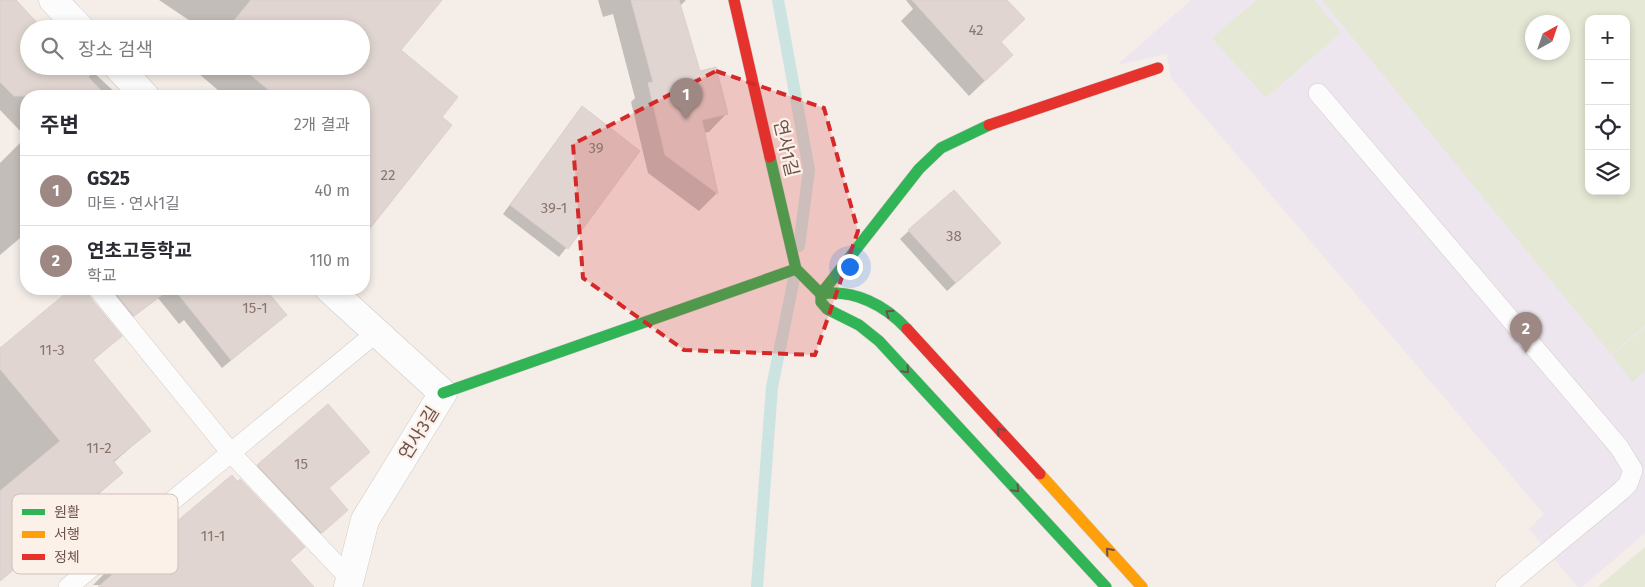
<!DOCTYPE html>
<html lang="ko">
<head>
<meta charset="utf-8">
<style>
	:root { --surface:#fff; --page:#f2f2f3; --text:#2b2b33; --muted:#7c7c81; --line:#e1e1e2; --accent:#9d8883 }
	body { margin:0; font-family:"Fira Sans","Noto Sans KR",sans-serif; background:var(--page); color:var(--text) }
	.controls { position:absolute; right:15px; top:15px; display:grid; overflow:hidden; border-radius:10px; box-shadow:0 2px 8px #0003 }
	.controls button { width:45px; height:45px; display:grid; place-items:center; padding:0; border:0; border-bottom:1px solid var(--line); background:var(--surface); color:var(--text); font:25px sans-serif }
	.compass { position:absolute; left:1525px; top:15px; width:45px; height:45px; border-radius:50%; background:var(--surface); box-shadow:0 2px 8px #0003; rotate:40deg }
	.you { position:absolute; left:849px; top:266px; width:18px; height:18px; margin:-12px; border:4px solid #fff; border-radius:50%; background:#1a73e8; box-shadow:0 0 0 8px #1a73e833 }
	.badge { display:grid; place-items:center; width:32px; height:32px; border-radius:50%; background:var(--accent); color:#fff; font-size:16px; font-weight:700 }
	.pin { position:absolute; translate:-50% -41px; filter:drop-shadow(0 1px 2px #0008) }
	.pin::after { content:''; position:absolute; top:26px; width:18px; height:15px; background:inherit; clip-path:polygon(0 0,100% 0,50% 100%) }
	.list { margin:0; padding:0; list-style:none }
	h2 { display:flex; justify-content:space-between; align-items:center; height:65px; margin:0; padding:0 20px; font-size:21px }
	h2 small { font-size:16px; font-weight:400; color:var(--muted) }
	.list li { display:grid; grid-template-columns:32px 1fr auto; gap:15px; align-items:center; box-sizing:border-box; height:70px; padding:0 20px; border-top:1px solid var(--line) }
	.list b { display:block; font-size:19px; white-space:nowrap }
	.list p { margin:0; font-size:16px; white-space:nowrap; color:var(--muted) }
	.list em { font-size:16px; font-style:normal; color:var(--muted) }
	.icon { flex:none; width:28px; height:28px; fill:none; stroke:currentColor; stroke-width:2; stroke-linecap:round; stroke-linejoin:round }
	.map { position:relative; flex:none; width:1645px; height:587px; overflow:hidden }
	.search { position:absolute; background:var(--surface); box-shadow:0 2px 8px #0003; left:20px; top:20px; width:350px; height:55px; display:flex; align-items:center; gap:12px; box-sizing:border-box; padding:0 18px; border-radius:28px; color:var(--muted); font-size:19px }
	.panel { position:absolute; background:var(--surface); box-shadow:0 2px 8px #0003; left:20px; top:90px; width:350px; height:205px; border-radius:20px }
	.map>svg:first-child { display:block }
	.education { fill:#eee6ef; fill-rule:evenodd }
	.green { fill:#e4e8d4; fill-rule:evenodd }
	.shadow { fill:#0003 }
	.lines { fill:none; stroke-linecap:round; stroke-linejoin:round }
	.stream { stroke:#cbe4e1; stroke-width:12 }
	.building { fill:#e0d5d1; stroke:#dcd0cb }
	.lane-casing { stroke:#d3cac6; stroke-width:20 }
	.street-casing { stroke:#d3cac6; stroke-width:29 }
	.fast-casing { stroke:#d2c9c5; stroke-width:12 }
	.slow-casing { stroke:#d2c9c5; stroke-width:12 }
	.jam-casing { stroke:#d2c9c5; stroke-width:12 }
	.lane { stroke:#fdfcfc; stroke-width:19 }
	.street { stroke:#fdfcfc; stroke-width:28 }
	.fast { stroke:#30b455; stroke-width:11 }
	.slow { stroke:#ff9f0a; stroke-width:11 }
	.jam { stroke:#e5322d; stroke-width:11 }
	.oneway { stroke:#6e524c }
	.marked { fill:#d62828; fill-opacity:0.2; stroke:#d62828; stroke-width:4; stroke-dasharray:10 6; stroke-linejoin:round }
	.labels { text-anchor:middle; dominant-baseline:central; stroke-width:4.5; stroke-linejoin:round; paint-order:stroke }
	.number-label { font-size:15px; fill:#8c756f }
	.street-label { font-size:18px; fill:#6e524c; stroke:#fcf1e8 }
	.key { fill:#fcf1e8; stroke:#d1c1b9; stroke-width:1 }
	.key-label { font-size:14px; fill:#6e524c }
</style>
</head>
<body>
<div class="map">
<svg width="1645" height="587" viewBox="0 0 1645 587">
	<rect width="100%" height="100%" fill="#f4ede8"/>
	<!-- education -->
	<path class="education" d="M1191,0H1645V533L1582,587H1578L1529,529L1544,514L1171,78L1167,54L1117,65ZM1589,19H1626V191H1589ZM1532,22H1562V52H1532Z"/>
	<!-- green -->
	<g class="green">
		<polygon points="1257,0 1314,0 1341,32 1266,98 1212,38"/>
		<path d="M1322,0H1645V326L1611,354ZM1589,19H1626V191H1589ZM1562,22V52H1532V22Z"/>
		<polygon points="1645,328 1645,371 1632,382 1612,355"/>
		<polygon points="1645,547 1645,587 1598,587"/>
	</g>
	<!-- shadow -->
	<g class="shadow">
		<polygon points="159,0 440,0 399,50 440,118 376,219 364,231 364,96 225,96 192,68 194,66 361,66 361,29 202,29"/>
		<polygon points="598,0 686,0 680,6 699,73 726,114 709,132 703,133 716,194 699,211 648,173 631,102 635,98 613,14 603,17"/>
		<polygon points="906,0 1006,0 995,71 969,96 901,21 913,9"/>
		<polygon points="0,17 29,29 29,66 87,78 93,72 119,96 26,96 26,137 0,110"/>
		<polygon points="582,108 596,210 559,257 503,214"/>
		<polygon points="26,137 26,233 0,255 0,163"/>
		<polygon points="953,191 991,252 947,291 900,239"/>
		<polygon points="73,289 82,291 86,289 88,297 120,336 92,361 149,431 113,463 122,473 91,501 117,531 80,563 56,534 0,581 0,350"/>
		<polygon points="94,289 264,289 285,315 222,368 184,320 179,324 158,298 125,323"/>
		<polygon points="258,466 328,488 338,518 313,540 250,474"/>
		<polygon points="303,547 289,561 308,587 93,585 108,570 138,555"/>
	</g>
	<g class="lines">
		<!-- stream -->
		<g class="stream">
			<polyline points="778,0 809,170 799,246"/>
			<polyline points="757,587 772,387 796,269"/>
		</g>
	</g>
	<!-- building -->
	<g class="building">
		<polygon points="0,0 16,0 43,29 29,29 29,66 78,66 106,96 14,96 0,82"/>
		<polygon points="251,0 442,0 401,50 458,97 442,117 452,125 364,236 364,96 276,96 240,66 361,66 361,29 227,29"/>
		<polygon points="631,0 679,0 700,71 716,67 728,114 702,120 718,194 665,155 648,83 653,82"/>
		<polygon points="912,0 1007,0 1025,19 1001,42 1013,55 985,81"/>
		<polygon points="582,106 640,151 568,249 510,205"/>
		<polygon points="954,190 1001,243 956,283 908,230"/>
		<polygon points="71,289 87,289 89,296 122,336 93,360 151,431 113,461 123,473 92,499 118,531 93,552 69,523 0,581 0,491 60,441 0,369 0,348"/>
		<polygon points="112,289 170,289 134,316"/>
		<polygon points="174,289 265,289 287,315 231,360"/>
		<polygon points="328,404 370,452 329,488 348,510 322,533 257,465"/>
		<polygon points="232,475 238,482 240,479 305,547 290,560 314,587 98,587 112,575 107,569 133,548 138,554"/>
	</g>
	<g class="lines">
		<!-- lane casing -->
		<g class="lane-casing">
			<g id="lane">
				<polyline points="1318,93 1619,447 1633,470 1628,484 1621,491 1505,587"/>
				<polyline points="98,289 231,453 350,579"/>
				<polyline points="68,587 377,332"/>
			</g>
		</g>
		<!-- street casing -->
		<g class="street-casing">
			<g id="street">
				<polyline points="53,0 81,29"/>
				<polyline points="117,66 145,96"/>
				<polyline points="329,289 443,393 365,520 348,587"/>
			</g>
		</g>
		<!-- fast casing -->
		<g class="fast-casing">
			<g id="fast">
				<polyline points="770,157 796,269 821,294 919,169 941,148 989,125"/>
				<path d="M907,329C885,305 854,289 821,294V302L827,309L859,325L879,341L1106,587"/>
				<polyline points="443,393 796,269"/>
			</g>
		</g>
		<!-- slow casing -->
		<g class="slow-casing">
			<polyline id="slow" points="1040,474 1142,587"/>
		</g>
		<!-- jam casing -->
		<g class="jam-casing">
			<g id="jam">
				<polyline points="734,0 770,157"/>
				<polyline points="989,125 1158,68"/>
				<polyline points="907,329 1040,474"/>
			</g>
		</g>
		<!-- lane -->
		<use href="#lane" class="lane"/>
		<!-- street -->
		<use href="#street" class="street"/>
		<!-- fast -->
		<use href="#fast" class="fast"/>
		<!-- slow -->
		<use href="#slow" class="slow"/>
		<!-- jam -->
		<use href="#jam" class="jam"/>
	</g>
	<!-- one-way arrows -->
	<defs><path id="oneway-chevron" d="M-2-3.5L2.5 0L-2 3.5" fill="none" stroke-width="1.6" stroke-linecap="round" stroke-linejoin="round" transform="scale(1.25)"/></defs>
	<g class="oneway">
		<use href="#oneway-chevron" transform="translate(889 313) rotate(-145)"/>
		<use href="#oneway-chevron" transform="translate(906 370) rotate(47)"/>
		<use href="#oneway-chevron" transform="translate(1000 431) rotate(-132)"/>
		<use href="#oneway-chevron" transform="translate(1016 489) rotate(47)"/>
		<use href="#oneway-chevron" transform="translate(1109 551) rotate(-132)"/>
	</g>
	<!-- marked area -->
	<path class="marked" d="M716,71L824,108L858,231L815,355L684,350L583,278L573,144Z"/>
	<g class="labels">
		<!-- number labels -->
		<g class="number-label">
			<text x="976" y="30">42</text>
			<text x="596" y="148">39</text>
			<text x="388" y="175">22</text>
			<text x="554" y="208">39-1</text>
			<text x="954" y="236">38</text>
			<text x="255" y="308">15-1</text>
			<text x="52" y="350">11-3</text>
			<text x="99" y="448">11-2</text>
			<text x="301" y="464">15</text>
			<text x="213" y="536">11-1</text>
		</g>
		<!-- street labels -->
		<g class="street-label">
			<text transform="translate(786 148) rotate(77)">연사1길</text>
			<text transform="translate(419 433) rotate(-58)">연사3길</text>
		</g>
	</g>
	<!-- legend -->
	<rect x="12" y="494" width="166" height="80" rx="8" class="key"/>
	<rect x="22" y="509" width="23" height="6" fill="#30b455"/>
	<rect x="22" y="531" width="23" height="7" fill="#ff9f0a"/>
	<rect x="22" y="554" width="23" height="6" fill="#e5322d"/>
	<g class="key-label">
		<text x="54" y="517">원활</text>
		<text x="54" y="539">서행</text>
		<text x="54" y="562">정체</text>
	</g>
</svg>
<div class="controls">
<button>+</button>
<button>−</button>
<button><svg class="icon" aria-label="locate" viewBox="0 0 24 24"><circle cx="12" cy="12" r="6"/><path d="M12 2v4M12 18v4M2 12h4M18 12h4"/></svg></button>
<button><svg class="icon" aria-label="layers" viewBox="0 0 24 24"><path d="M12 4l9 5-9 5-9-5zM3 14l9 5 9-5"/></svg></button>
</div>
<svg class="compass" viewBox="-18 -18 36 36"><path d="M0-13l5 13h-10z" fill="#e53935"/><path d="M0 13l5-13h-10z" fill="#7c7c81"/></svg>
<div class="you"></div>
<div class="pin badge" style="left:686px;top:119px">1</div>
<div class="pin badge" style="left:1526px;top:353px">2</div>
<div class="search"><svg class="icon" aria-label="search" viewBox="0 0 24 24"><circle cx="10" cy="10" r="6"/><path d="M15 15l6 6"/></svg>장소 검색</div>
<section class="panel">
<h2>주변<small>2개 결과</small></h2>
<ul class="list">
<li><span class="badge">1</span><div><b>GS25</b><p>마트 · 연사1길</p></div><em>40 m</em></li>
<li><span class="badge">2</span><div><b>연초고등학교</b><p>학교</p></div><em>110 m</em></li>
</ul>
</section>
</div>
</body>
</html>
